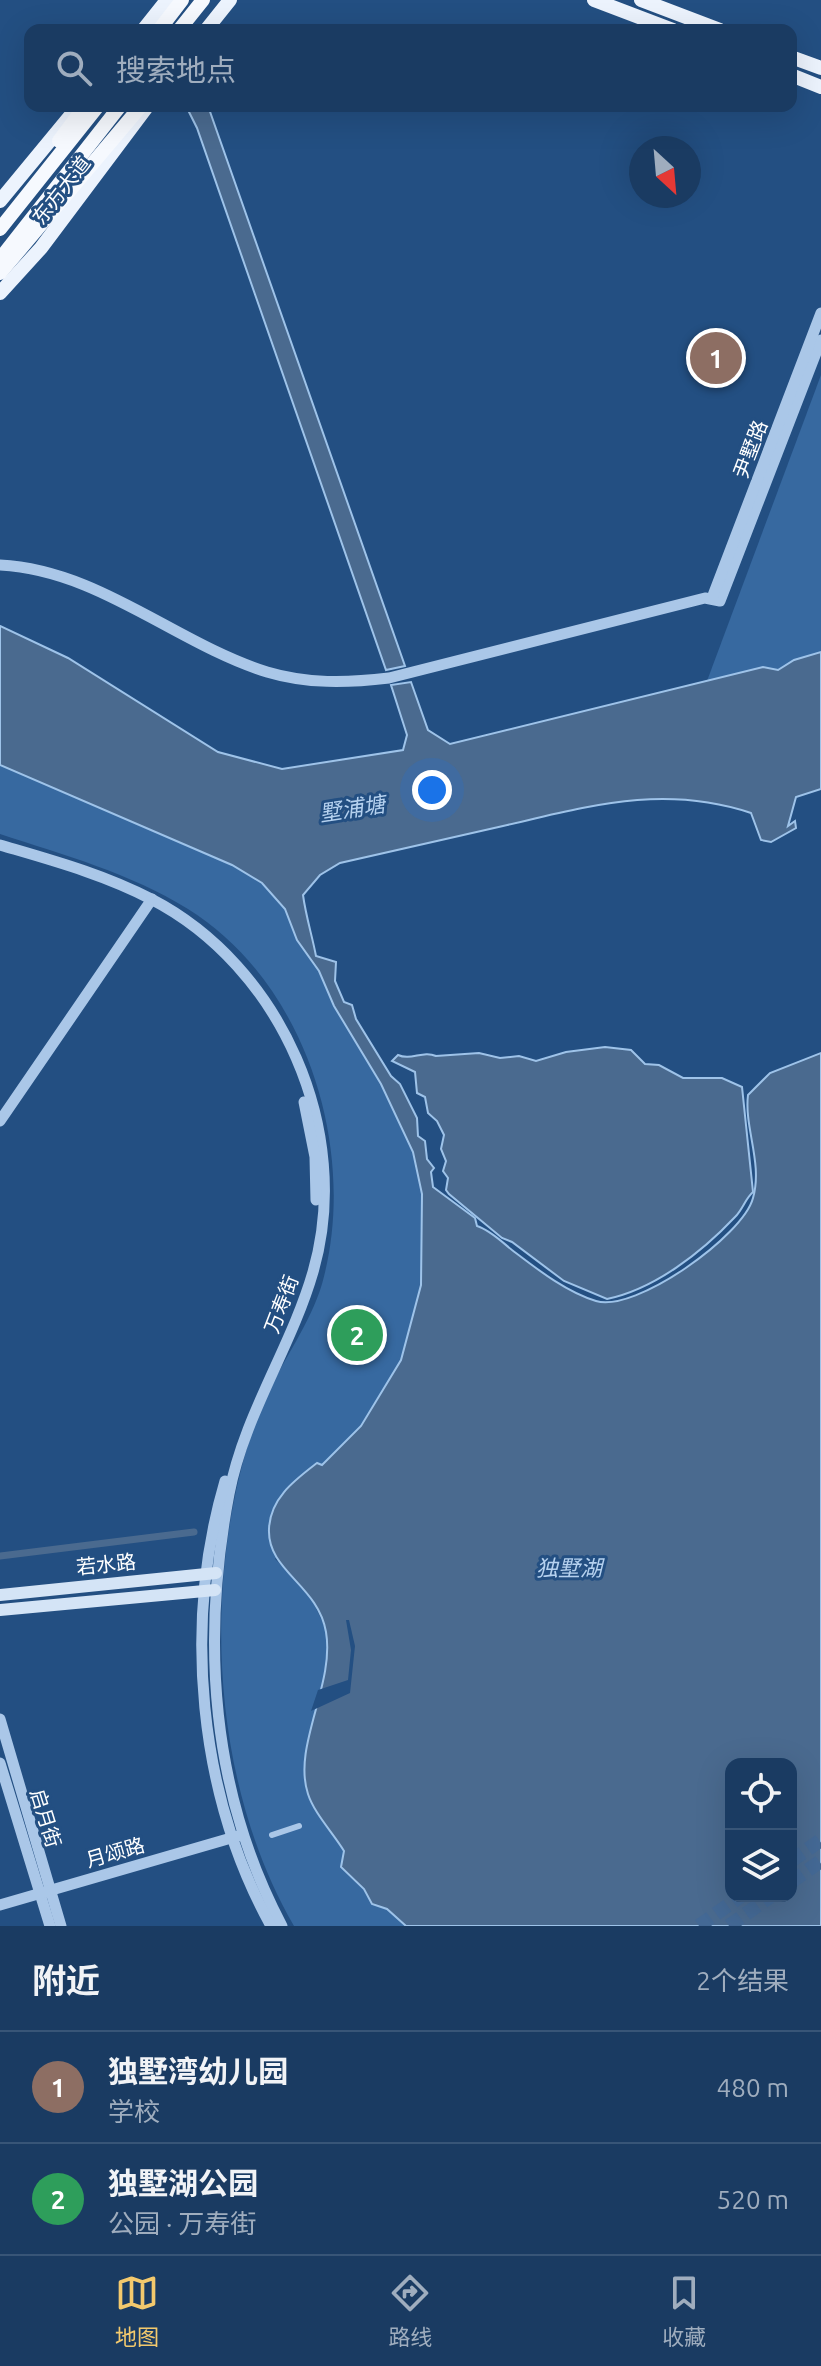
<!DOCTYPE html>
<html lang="zh">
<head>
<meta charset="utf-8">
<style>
	:root { --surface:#1a3b62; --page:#27466b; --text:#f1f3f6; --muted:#9fadbe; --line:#385577; --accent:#f3c96d }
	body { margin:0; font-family:Ubuntu,"Noto Sans SC",sans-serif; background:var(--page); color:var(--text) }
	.controls { position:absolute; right:24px; bottom:24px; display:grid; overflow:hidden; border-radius:16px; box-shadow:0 8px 32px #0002 }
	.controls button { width:72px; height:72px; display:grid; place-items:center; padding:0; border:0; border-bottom:2px solid var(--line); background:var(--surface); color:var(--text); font:40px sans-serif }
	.compass { position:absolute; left:629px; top:136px; width:72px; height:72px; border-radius:50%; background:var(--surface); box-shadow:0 8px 32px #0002; rotate:154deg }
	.you { position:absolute; left:432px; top:790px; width:28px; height:28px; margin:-20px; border:6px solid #fff; border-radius:50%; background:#1a73e8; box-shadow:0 0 0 12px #1a73e833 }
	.badge { display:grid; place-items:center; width:52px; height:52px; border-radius:50%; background:var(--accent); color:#fff; font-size:26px; font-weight:700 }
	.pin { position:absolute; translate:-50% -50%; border:4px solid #fff; box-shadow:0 2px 8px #0006 }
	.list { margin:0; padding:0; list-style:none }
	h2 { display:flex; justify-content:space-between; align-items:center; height:104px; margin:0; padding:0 32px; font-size:34px }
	h2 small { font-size:26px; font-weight:400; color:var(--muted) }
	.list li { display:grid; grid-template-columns:52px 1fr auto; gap:24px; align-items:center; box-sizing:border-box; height:112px; padding:0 32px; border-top:2px solid var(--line) }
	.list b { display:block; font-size:30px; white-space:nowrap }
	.list p { margin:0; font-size:26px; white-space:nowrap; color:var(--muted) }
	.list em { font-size:26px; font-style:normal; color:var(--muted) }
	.icon { flex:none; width:44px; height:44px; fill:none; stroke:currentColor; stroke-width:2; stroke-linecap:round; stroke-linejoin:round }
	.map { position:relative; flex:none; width:821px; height:1926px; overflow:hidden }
	.search { position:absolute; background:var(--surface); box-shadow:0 8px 32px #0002; left:24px; right:24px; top:24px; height:88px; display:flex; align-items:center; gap:20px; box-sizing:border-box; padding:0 28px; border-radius:16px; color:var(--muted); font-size:30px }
	.sheet { height:328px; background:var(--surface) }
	nav { display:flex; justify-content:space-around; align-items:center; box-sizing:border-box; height:112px; border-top:2px solid var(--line); background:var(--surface); font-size:22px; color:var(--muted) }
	nav a { display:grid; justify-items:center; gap:4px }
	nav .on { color:var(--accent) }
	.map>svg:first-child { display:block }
	.green { fill:#3769a0 }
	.water { fill:#4a6a8f; stroke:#9ec3e9; stroke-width:2; fill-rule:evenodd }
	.pier { fill:#234f82 }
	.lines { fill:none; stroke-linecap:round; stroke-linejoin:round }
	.canal { stroke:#4a6a8f; stroke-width:7 }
	.primary-tunnel { stroke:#446995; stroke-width:14; stroke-dasharray:14 7; stroke-linecap:butt }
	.pedestrian { stroke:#aac7e8; stroke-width:6 }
	.tertiary { stroke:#aac7e8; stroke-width:11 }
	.secondary { stroke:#d4e4f6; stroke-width:12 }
	.primary { stroke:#ecf3fd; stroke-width:14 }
	.trunk { stroke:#f6f9fe; stroke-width:14 }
	.labels { text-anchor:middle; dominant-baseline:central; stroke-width:6; stroke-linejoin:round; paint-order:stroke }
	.street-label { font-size:20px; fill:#fff; stroke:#234f82 }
	.water-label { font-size:22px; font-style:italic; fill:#b5d1ef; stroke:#234f82 }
</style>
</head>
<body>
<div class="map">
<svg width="821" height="1926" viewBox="0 0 821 1926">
	<rect width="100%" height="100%" fill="#234f82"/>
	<!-- green -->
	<g class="green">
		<polygon points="821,375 821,663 707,681"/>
		<path d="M0,743L281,880L303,941L381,1080L419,1165L429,1241L417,1327L398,1376L275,1559L307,1590L326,1629L327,1672L309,1734L306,1777L308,1794L344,1851L341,1867L364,1889L372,1904L387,1909L406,1926H294C219,1796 205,1626 238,1482C245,1452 254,1423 267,1395C284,1358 310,1324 322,1284C359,1152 307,983 188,909C130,873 64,855 0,834Z"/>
	</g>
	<!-- water -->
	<g class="water">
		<polygon points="186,106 208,106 405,666 386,670 197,128"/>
		<path d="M0,626L68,658L218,752L282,769L403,750L407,735L391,685L411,682L428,730L450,744L763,667L778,670L794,660L821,652V789L796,797L788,826L795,821L796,828L771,842L761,840L751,813C663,784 590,806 503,826C449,838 395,850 340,863L320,875L303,895C306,917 312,935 316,956L336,962L335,981L344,1002L352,1005L356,1019L391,1076L400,1084L417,1118L418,1136L425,1141L427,1159L434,1168L431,1172L433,1187L475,1218L477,1226C490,1230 502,1242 512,1250C537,1269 566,1292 596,1301C635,1313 743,1236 753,1198C763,1163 744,1128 748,1095L770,1073L821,1053V1926H406L387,1909L372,1904L364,1889L341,1867L344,1851C333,1833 314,1813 308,1794C292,1746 335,1685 326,1632C318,1585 267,1571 269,1529C270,1498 295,1480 317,1463L322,1465L361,1426L401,1360L421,1285L422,1194L413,1152L381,1084L334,1006L319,971L297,940L285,909L262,883L232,865L0,765ZM731,1764H791V1896H731Z"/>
		<path d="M605,1047L631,1050L645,1064L659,1065L683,1078H722L742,1087L753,1192C745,1199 743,1209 735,1217C702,1252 655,1289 607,1299L564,1281L512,1242L502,1238L449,1194L446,1190L448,1178L443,1171L446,1161L441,1149L444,1135L437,1121L428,1113L425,1097L417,1093L415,1072L392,1061L398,1055C411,1061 423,1050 436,1056L479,1053L500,1058L519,1056L536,1061L566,1052Z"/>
	</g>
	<!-- pier -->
	<polygon class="pier" points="346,1620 349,1620 355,1646 350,1693 311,1711 318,1690 348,1680 351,1650"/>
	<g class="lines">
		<!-- canal -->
		<polyline class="canal" points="0,1556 194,1532"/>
		<!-- primary-tunnel -->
		<g class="primary-tunnel">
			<polyline points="791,1861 821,1840"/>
			<polyline points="791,1882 821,1861"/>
			<polyline points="699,1926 741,1896"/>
			<polyline points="729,1926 771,1896"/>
		</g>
		<!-- pedestrian -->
		<polyline class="pedestrian" points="272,1835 299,1826"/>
		<!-- tertiary -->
		<g class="tertiary">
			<path d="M0,565C99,570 175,643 267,672C307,684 347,683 389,678L705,598L720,601L821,340"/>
			<polyline points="712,598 821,313"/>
			<path d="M0,845C51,860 103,874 151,899C281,966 354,1131 313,1272C291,1348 244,1415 229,1494C201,1641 211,1792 282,1926"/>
			<polyline points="304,1102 315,1157 316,1200"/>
			<polyline points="0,1121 152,899"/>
			<path d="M225,1481C183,1624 198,1794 271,1926"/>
			<polyline points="0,1719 61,1926"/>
			<polyline points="0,1763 50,1926"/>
			<polyline points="0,1905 238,1836"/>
		</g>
		<!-- secondary -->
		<g class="secondary">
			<polyline points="0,1595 216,1573"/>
			<polyline points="0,1610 215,1590"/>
		</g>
		<!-- primary -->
		<g class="primary">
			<polyline points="594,0 673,30"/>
			<polyline points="641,0 720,30"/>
			<polyline points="143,30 167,0"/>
			<polyline points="206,30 230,0"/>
			<polyline points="791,57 821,68"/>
			<polyline points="791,75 821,87"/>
			<polyline points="0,201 76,109"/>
			<polyline points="0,293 41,248 146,108"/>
		</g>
		<!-- trunk -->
		<g class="trunk">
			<polyline points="159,30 182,0"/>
			<polyline points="179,30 203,0"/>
			<polyline points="59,141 85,106"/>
			<polyline points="0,229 98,106"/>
			<polyline points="0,259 120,106"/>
			<polyline points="0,273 141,106"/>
		</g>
	</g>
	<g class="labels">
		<!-- street labels -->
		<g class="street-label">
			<text transform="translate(61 190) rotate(-52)">东方大道</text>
			<text transform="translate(750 449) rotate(-69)">尹墅路</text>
			<text transform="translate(281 1304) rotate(-69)">万寿街</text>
			<text transform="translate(106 1564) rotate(-6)">若水路</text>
			<text transform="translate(46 1818) rotate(73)">启月街</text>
			<text transform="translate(115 1852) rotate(-16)">月颂路</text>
		</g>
		<!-- water labels -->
		<g class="water-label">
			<text transform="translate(352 808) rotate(-9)">墅浦塘</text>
			<text x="569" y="1567">独墅湖</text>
		</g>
	</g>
</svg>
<div class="controls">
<button><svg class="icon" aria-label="locate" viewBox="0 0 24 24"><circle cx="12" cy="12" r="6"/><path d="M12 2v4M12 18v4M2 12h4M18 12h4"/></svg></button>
<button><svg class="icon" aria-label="layers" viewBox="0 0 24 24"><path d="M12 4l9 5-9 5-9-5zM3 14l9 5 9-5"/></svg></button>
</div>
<svg class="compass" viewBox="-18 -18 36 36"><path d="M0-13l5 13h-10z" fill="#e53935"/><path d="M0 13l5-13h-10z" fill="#9fadbe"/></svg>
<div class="you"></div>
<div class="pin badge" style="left:716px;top:358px;background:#8d6e63">1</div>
<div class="pin badge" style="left:357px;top:1335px;background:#2e9e5b">2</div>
<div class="search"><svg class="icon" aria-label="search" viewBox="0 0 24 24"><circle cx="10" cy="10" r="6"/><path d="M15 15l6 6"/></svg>搜索地点</div>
</div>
<section class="sheet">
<h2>附近<small>2个结果</small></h2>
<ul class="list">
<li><span class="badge" style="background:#8d6e63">1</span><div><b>独墅湾幼儿园</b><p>学校</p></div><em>480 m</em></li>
<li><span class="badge" style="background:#2e9e5b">2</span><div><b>独墅湖公园</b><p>公园 · 万寿街</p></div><em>520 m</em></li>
</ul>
</section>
<nav>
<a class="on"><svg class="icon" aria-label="map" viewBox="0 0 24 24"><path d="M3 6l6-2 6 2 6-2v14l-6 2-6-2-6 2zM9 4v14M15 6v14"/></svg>地图</a>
<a><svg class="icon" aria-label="directions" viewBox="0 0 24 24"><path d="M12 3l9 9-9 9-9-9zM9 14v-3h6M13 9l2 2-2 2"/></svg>路线</a>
<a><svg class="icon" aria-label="saved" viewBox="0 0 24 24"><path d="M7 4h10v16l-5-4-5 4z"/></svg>收藏</a>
</nav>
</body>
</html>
